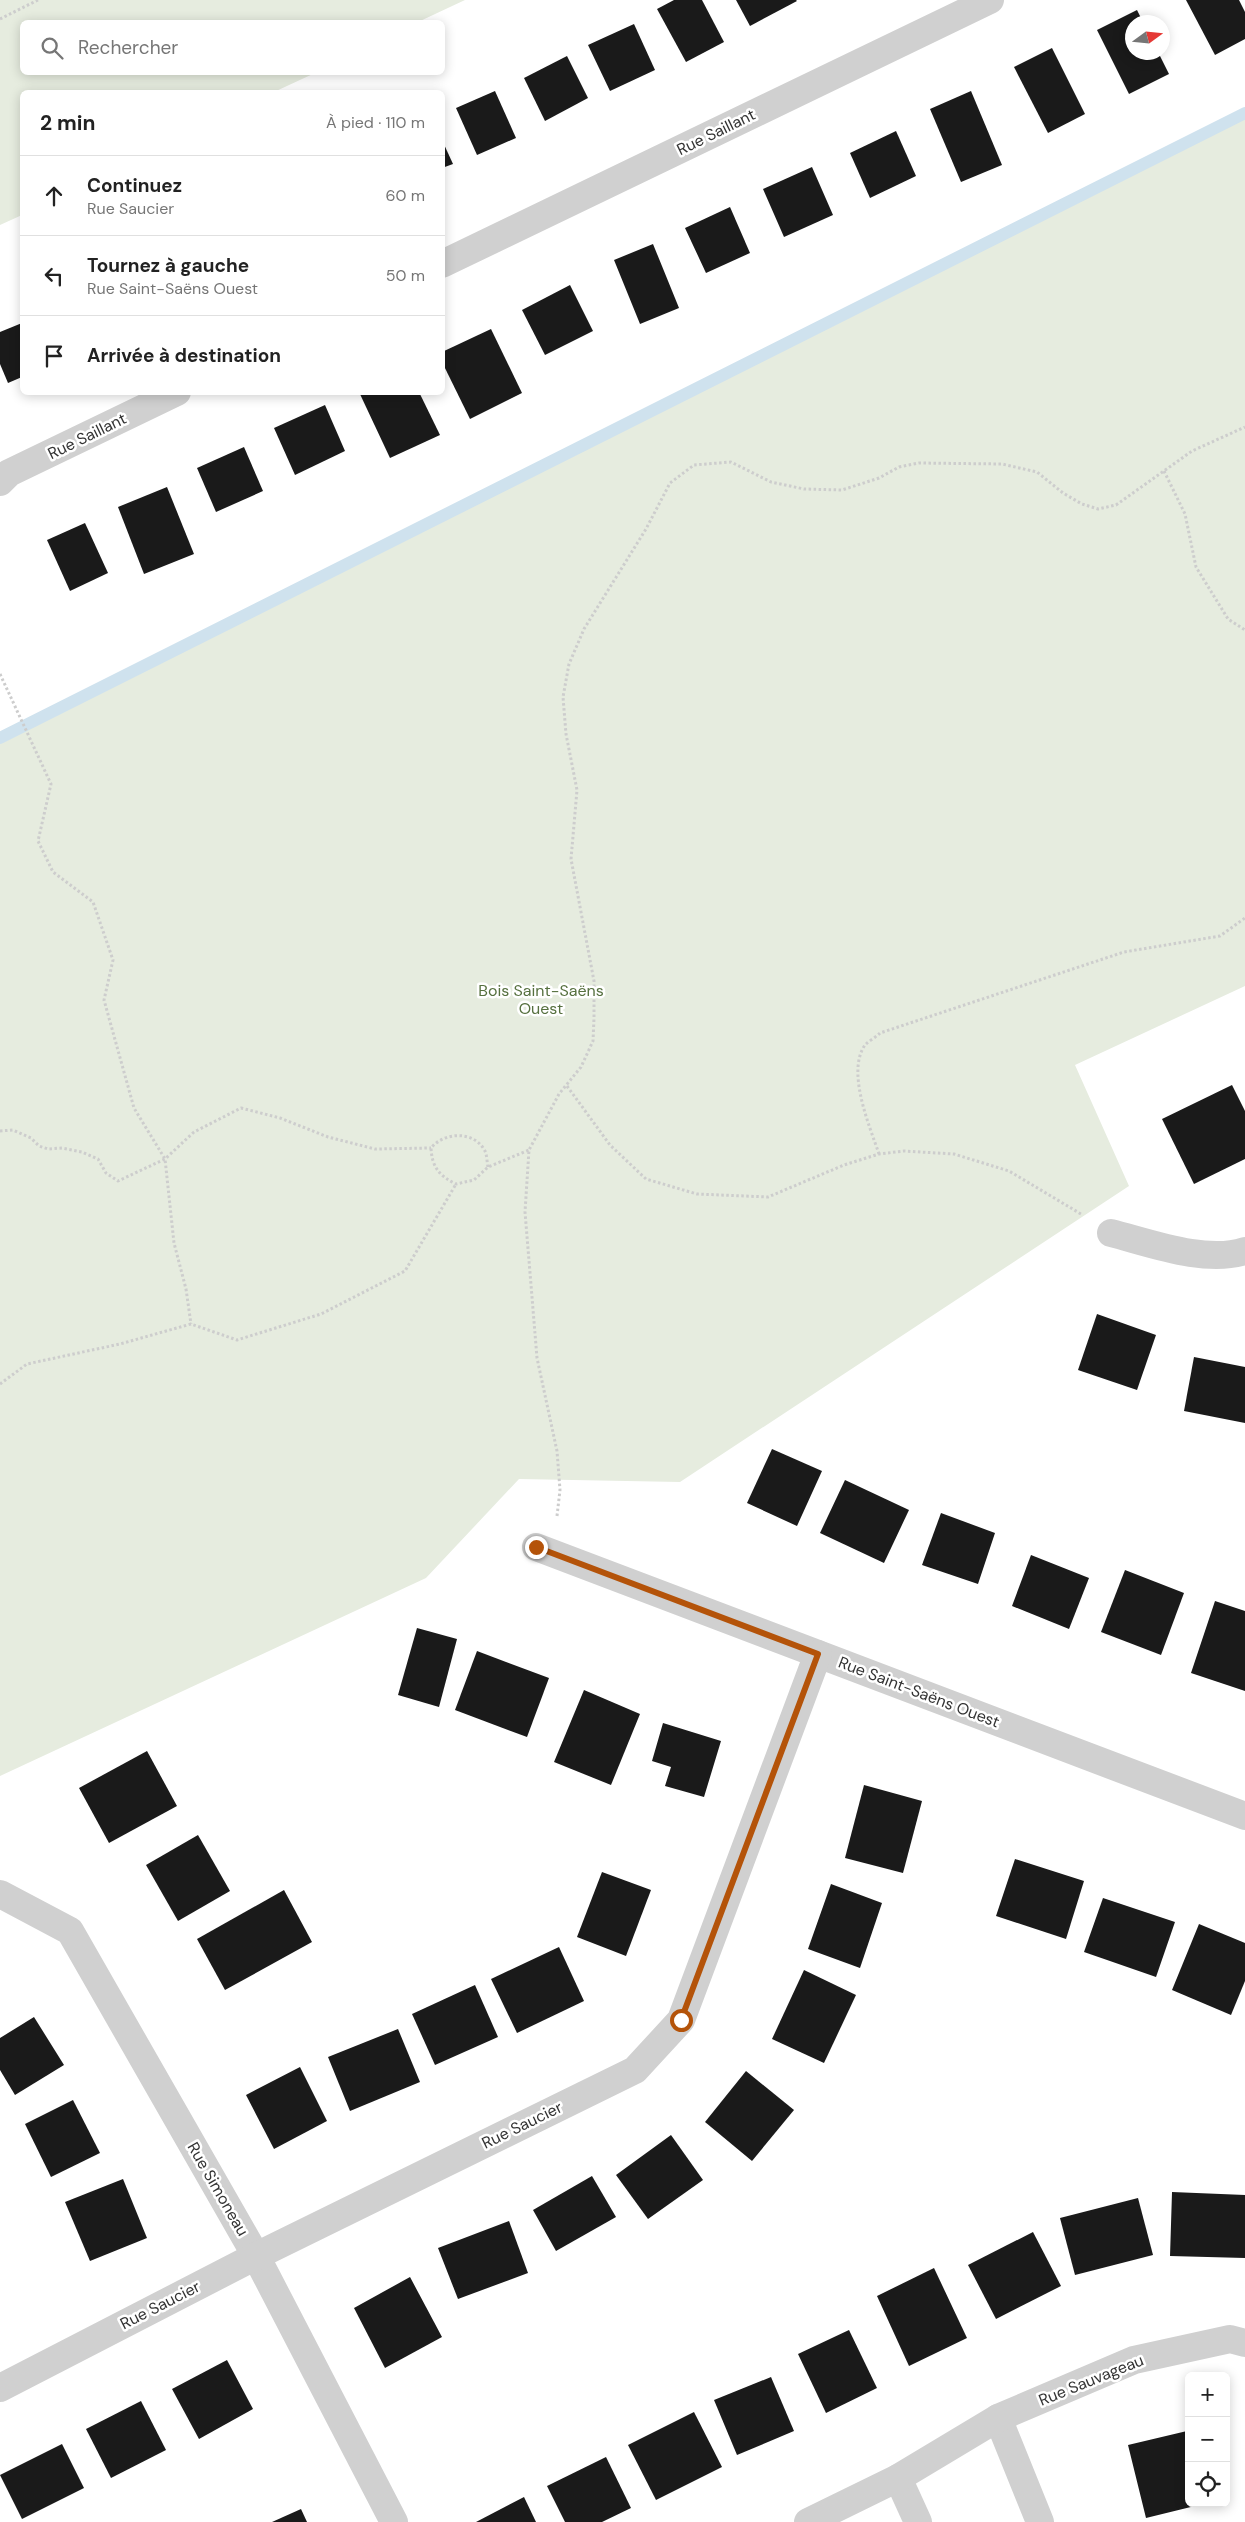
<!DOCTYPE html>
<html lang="fr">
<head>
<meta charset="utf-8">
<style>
	:root { --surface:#fff; --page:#f6f6f6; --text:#222; --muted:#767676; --line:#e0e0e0 }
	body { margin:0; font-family:"DM Sans",sans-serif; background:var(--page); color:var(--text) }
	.controls { position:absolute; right:15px; bottom:15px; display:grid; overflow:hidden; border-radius:8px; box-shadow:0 2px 12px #0003 }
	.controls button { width:45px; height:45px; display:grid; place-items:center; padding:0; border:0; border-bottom:1px solid var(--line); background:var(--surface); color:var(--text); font:25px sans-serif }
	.compass { position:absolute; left:1125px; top:15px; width:45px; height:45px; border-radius:50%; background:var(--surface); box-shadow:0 2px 12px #0003; rotate:75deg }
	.stop { position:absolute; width:15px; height:15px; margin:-11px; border:4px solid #b45309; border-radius:50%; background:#fff }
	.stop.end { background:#b45309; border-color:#fff; box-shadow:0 1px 5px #0008 }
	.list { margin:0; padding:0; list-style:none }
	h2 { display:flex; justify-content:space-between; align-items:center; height:65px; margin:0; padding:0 20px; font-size:21px }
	h2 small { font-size:16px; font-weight:400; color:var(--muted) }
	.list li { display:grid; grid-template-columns:32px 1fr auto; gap:15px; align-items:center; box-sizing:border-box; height:80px; padding:0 20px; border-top:1px solid var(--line) }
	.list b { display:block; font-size:19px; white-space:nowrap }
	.list p { margin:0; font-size:16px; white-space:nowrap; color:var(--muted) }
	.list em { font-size:16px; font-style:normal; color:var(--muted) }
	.icon { flex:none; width:28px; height:28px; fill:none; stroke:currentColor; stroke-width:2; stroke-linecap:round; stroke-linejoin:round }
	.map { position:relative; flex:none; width:1245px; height:2522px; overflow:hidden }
	.search { position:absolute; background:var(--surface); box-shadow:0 2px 12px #0003; left:20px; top:20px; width:425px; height:55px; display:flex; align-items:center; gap:12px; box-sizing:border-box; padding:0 18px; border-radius:8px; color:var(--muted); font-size:19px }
	.panel { position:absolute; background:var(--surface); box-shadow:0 2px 12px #0003; left:20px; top:90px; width:425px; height:305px; border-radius:8px }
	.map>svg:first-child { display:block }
	.green { fill:#e6ecdf }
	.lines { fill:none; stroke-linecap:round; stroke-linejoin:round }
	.stream { stroke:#cfe2ee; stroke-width:12 }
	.building { fill:#1a1a1a }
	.path { stroke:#cdcdcd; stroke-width:3; stroke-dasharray:2.5 2.5; stroke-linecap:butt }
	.minor { stroke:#d0d0d0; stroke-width:28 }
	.route { stroke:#b45309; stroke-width:6 }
	.labels { text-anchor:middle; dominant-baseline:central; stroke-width:5; stroke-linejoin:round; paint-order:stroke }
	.street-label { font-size:16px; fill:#333; stroke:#fff }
	.park-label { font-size:16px; fill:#56703f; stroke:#fff }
</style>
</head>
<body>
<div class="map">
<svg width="1245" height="2522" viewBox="0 0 1245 2522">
	<rect width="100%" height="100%" fill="#fff"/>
	<!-- green -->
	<g class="green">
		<polygon points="0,0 465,0 418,22 22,22 22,72 315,73 274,92 22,92 22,215 0,225"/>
		<polygon points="1245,115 1245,986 1075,1065 1129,1186 680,1482 519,1479 426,1578 0,1776 0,734"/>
	</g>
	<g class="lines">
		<!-- stream -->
		<polyline class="stream" points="0,738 1245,113"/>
	</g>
	<!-- building -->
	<g class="building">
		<polygon points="674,0 702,0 724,42 686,62 657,9"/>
		<polygon points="736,0 796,0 797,1 750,26"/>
		<polygon points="1186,0 1239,0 1245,12 1245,39 1215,55"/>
		<polygon points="1137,10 1143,22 1132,22 1132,52 1158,52 1169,74 1129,94 1097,30"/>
		<polygon points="634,24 655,70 610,91 588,45"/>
		<polygon points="1052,48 1085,114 1048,133 1014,67"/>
		<polygon points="567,56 588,98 545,121 524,78"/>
		<polygon points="495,91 516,138 477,155 456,108"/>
		<polygon points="971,91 1002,165 961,182 930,109"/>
		<polygon points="896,131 916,176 870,198 850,153"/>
		<polygon points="442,140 453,164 442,168"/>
		<polygon points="812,167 833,215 784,237 763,189"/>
		<polygon points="730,207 750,253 706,273 685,228"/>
		<polygon points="653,244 679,308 640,324 614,260"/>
		<polygon points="570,285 593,331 545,355 522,310"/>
		<polygon points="22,323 22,377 8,383 0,364 0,332"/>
		<polygon points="491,329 522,393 470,419 442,362 442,352"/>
		<polygon points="359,392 419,392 440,435 390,458"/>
		<polygon points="325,405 345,451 295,475 274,428"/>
		<polygon points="244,447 263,491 216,512 197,468"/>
		<polygon points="167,487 194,554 144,574 118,507"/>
		<polygon points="85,523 108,573 70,591 47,540"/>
		<polygon points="1232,1085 1245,1111 1245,1159 1194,1184 1162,1119"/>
		<polygon points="1097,1314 1156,1335 1137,1390 1078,1370"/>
		<polygon points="1194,1357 1245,1367 1245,1423 1184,1411"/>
		<polygon points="772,1449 822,1471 797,1526 747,1503"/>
		<polygon points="845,1480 909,1510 884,1563 820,1533"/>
		<polygon points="941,1513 995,1533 978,1584 922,1565"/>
		<polygon points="1031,1555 1089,1578 1069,1629 1012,1606"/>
		<polygon points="1125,1570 1184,1593 1161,1655 1101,1632"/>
		<polygon points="1215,1601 1245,1611 1245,1691 1191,1673"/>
		<polygon points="417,1628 457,1639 439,1707 398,1695"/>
		<polygon points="477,1651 549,1678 527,1737 455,1710"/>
		<polygon points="584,1690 640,1714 611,1785 554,1762"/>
		<polygon points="663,1723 721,1741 704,1797 665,1786 671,1767 652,1761"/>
		<polygon points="147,1751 177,1806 109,1843 79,1788"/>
		<polygon points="864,1785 922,1801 903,1873 845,1858"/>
		<polygon points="198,1835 230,1891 178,1921 146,1865"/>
		<polygon points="1015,1859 1084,1881 1066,1939 996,1916"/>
		<polygon points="602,1872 651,1890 626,1956 577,1937"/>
		<polygon points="831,1884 882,1903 860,1968 808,1949"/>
		<polygon points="284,1890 312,1942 225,1990 197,1939"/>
		<polygon points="1103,1898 1175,1922 1156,1977 1084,1952"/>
		<polygon points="1199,1924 1245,1943 1245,1981 1231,2015 1172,1990"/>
		<polygon points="559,1947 584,2001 517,2033 491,1979"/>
		<polygon points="804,1970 856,1995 824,2063 772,2039"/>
		<polygon points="475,1985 498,2037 435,2065 412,2014"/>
		<polygon points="34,2017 64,2065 15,2095 0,2070 0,2038"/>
		<polygon points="398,2029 420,2082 350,2111 328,2057"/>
		<polygon points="300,2067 327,2121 274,2149 246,2095"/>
		<polygon points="746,2071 794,2110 752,2161 705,2122"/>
		<polygon points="73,2100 100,2153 51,2177 25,2124"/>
		<polygon points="671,2135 703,2180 648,2219 616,2175"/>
		<polygon points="592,2176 616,2217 556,2251 533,2210"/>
		<polygon points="123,2179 147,2238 90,2261 65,2202"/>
		<polygon points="1172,2192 1245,2195 1245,2258 1170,2256"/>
		<polygon points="1138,2198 1153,2255 1075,2275 1060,2218"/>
		<polygon points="509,2221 528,2273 458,2299 438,2248"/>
		<polygon points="1033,2232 1061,2286 996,2319 968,2265"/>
		<polygon points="934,2268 967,2338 909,2366 877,2296"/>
		<polygon points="410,2277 442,2337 385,2368 354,2308"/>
		<polygon points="849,2330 877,2388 826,2413 798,2354"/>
		<polygon points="227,2360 253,2409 199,2439 172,2389"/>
		<polygon points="771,2377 794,2431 737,2455 714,2400"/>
		<polygon points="141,2401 166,2450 111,2478 86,2429"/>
		<polygon points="694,2412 722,2467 656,2500 628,2445"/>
		<polygon points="1187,2431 1189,2503 1203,2504 1146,2518 1128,2445"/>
		<polygon points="62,2444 84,2488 22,2519 0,2475"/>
		<polygon points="606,2457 631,2508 602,2522 565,2522 547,2486"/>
		<polygon points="524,2497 536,2522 476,2522"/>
		<polygon points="301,2509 307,2522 272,2522"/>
	</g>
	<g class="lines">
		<!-- path -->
		<g class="path">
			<polyline points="0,19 38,0"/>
			<polyline points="1164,471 1185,514 1196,567 1228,619 1245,630"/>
			<polyline points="0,674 51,784 38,841 53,872 93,902 113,960 104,1000 134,1108 165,1159 174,1243 186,1289 191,1324"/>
			<polyline points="567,1086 610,1145 646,1179 697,1194 768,1197 844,1165 879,1154 904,1151 954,1154 1009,1171 1081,1214"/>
			<polyline points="0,1131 13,1130 31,1138 39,1146 48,1149 62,1148 82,1152 98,1159 106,1173 118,1181 165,1159 194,1132 241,1108 280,1118 328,1137 375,1149 431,1148"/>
			<path d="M879,1154C870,1127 846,1072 865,1045C869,1041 876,1037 880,1033L1124,952L1220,936L1245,918"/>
			<path d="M488,1167C487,1163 487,1155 485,1151C474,1130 444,1132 431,1148C432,1168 440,1176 456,1184L474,1180L488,1167L529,1150"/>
			<polyline points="0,1384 27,1364 120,1344 191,1324 237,1340 321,1314 405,1271 456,1184"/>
			<polyline points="557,1516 560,1490 557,1451 537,1358 525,1212 529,1150 559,1094 581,1067 593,1041 594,1018 594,981 571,859 577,790 566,734 563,697 569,664 584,629 646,529 670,483 694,465 731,462 771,482 804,489 842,490 879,478 899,467 919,463 1002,464 1037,472 1063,493 1082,504 1098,509 1116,505 1192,451 1245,427"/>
		</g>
		<!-- minor -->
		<g class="minor">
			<polyline points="442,264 990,0"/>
			<polyline points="0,482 9,473 177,392"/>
			<path d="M1111,1233C1150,1243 1206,1264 1245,1251"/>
			<polyline points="536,1547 1245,1816"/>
			<polyline points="0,1894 70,1931 256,2256 394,2522"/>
			<polyline points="0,2388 256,2256 635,2070 681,2020 818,1654"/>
			<polyline points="998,2418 1040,2522"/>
			<polyline points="898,2478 918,2522"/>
			<polyline points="808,2522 898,2478 998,2418 1134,2360 1230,2339 1245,2343"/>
		</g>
	</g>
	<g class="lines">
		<!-- route -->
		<polyline class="route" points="536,1547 818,1654 681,2020"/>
	</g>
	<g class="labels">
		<!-- street labels -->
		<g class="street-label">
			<text transform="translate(716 132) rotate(-26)">Rue Saillant</text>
			<text transform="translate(87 436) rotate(-26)">Rue Saillant</text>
			<text transform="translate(919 1692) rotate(21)">Rue Saint-Saëns Ouest</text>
			<text transform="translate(522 2125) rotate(-26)">Rue Saucier</text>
			<text transform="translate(218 2189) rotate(60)">Rue Simoneau</text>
			<text transform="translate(160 2305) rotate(-27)">Rue Saucier</text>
			<text transform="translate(1091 2380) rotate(-22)">Rue Sauvageau</text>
		</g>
		<!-- park labels -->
		<g class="park-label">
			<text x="541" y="990">Bois Saint-Saëns<tspan x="541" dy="18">Ouest</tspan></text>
		</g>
	</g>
</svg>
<div class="controls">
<button>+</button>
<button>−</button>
<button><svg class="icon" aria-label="locate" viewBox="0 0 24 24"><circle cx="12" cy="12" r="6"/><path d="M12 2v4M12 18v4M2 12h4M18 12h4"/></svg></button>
</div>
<svg class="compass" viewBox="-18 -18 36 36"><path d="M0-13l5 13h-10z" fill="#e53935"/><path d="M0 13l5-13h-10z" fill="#767676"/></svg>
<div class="stop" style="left:681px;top:2020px"></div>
<div class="stop end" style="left:536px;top:1547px"></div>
<div class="search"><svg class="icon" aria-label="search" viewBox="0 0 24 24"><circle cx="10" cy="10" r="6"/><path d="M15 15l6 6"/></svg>Rechercher</div>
<section class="panel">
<h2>2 min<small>À pied · 110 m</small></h2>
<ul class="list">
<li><svg class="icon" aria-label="ahead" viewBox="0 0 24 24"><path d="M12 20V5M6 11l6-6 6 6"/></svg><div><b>Continuez</b><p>Rue Saucier</p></div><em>60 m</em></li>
<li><svg class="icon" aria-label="left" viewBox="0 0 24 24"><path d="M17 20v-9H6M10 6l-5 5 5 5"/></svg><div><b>Tournez à gauche</b><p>Rue Saint-Saëns Ouest</p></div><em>50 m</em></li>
<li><svg class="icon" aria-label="arrive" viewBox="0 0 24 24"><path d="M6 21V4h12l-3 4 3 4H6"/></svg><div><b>Arrivée à destination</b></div></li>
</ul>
</section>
</div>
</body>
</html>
